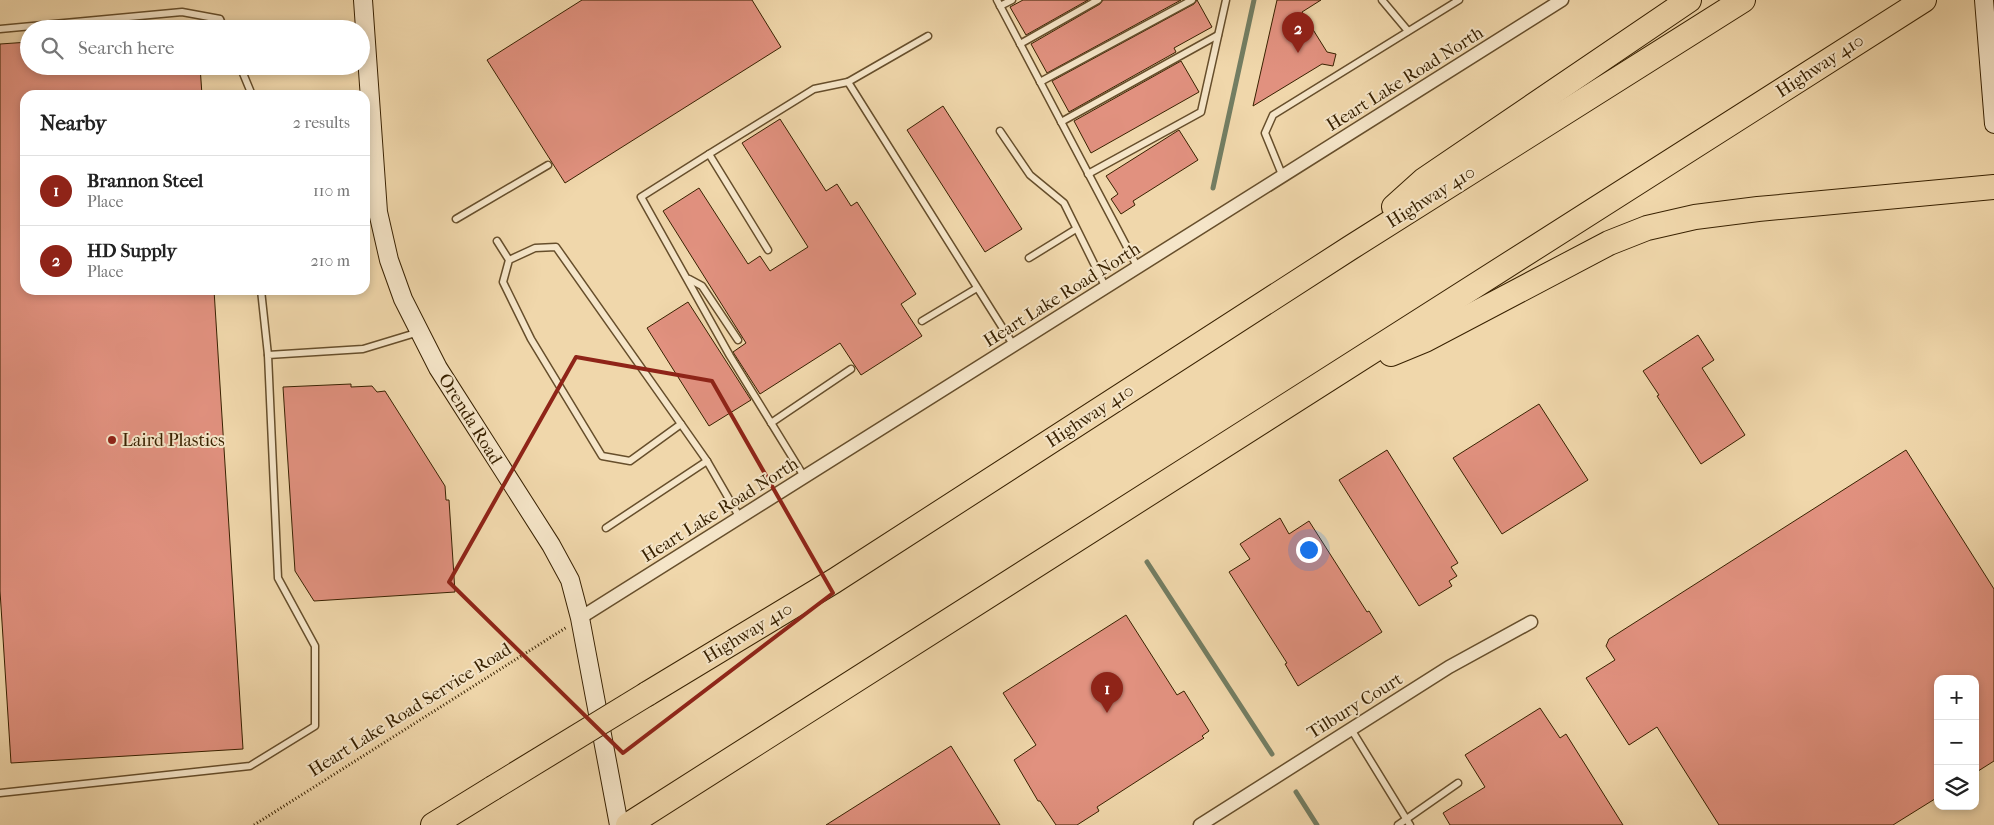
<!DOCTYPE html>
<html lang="en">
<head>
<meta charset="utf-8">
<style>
	:root { --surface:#fff; --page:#f2f2f2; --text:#222; --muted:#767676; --line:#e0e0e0; --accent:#8f2418 }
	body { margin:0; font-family:"IM FELL French Canon",serif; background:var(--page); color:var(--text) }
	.controls { position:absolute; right:15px; bottom:15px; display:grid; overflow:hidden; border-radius:10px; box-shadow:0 2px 8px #0003 }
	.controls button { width:45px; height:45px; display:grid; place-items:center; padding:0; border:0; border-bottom:1px solid var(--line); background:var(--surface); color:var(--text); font:25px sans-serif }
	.you { position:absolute; left:1308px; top:549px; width:18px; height:18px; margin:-12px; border:4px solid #fff; border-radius:50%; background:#1a73e8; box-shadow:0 0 0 8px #1a73e833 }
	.badge { display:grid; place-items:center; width:32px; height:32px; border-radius:50%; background:var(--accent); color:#fff; font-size:16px; font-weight:700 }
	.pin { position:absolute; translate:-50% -41px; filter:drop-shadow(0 1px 2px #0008) }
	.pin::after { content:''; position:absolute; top:26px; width:18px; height:15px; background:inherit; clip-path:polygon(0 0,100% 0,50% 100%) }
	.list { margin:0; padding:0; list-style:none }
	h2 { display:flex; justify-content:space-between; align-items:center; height:65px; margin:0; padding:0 20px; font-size:21px }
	h2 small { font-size:16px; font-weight:400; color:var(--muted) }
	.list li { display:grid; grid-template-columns:32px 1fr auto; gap:15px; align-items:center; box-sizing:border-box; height:70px; padding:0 20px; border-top:1px solid var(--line) }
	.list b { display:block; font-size:19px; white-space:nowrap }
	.list p { margin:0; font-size:16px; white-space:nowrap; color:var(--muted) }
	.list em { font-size:16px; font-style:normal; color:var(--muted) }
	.icon { flex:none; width:28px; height:28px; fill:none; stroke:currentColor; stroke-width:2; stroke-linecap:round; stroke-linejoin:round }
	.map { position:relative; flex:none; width:1994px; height:825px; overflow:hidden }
	.search { position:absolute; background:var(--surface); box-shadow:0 2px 8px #0003; left:20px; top:20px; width:350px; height:55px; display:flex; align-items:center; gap:12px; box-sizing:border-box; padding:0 18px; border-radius:28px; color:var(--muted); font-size:19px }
	.panel { position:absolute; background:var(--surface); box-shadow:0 2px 8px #0003; left:20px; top:90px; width:350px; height:205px; border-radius:15px }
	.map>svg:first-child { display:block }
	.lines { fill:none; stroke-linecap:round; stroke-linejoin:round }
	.stream { stroke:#737d62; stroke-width:5 }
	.building { fill:#e1917f; stroke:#382100 }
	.lane-casing { stroke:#664e2b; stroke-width:9 }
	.street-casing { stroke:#664e2b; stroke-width:15 }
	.secondary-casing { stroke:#382100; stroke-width:20 }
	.highway-casing { stroke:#382100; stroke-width:26 }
	.path { stroke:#382100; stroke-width:3; stroke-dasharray:1 2.5; stroke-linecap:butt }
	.lane { stroke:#f5e5c8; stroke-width:6 }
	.street { stroke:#f5e5c8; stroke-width:12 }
	.secondary { stroke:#f5e5c8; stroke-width:18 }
	.highway { stroke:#f0d7ab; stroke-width:24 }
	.highway-bridge-casing { stroke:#382100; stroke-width:26; stroke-linecap:butt }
	.highway-bridge { stroke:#f0d7ab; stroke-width:24 }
	.marked { fill:none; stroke:#8f2418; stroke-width:4; stroke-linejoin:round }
	.poi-dot { fill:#8f2418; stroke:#f5e5c8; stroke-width:2 }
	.labels { text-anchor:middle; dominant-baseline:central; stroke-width:4; stroke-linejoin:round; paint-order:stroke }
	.street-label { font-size:18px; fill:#382100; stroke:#f5e5c8 }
	.poi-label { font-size:18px; fill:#382100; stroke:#f5e5c8; text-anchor:start }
</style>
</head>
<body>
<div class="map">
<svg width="1994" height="825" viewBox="0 0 1994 825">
	<rect width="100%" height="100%" fill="#f0d7ab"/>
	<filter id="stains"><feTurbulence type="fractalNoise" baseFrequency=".004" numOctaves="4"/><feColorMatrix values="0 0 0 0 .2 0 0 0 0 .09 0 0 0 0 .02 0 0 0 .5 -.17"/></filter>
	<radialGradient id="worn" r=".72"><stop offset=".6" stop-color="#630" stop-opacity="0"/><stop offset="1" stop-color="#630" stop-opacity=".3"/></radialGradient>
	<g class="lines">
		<!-- stream -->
		<g class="stream">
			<polyline points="1213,188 1254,0"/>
			<polyline points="1147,562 1272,754"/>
			<polyline points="1296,792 1317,825"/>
		</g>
	</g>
	<!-- building -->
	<g class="building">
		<polygon points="582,0 752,0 781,47 565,183 487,60"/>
		<polygon points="1023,0 1088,0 1026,35 1010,7"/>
		<polygon points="1103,0 1181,0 1047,73 1031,44 1100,4"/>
		<polygon points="1197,0 1212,27 1174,48 1176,52 1069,112 1052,81 1194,4"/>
		<polygon points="1277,0 1321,0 1302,12 1327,52 1336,54 1333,66 1322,64 1253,106"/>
		<polygon points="29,42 29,66 200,66 202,95 25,95 25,290 214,290 243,749 11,763 0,591 0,44"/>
		<polygon points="1181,61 1199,92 1091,153 1074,121"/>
		<polygon points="943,106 1022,229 985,252 907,130"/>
		<polygon points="780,119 826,191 837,184 851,206 857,202 916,294 901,304 922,336 861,375 840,343 760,394 733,352 746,343 663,211 699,188 748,264 760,256 770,271 808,247 742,143"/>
		<polygon points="1179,130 1198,160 1133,201 1135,205 1121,214 1111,199 1118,194 1106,176"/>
		<polygon points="688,302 751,400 709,426 647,328"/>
		<polygon points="1698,335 1714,360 1702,368 1745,435 1701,464 1657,396 1659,395 1643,371"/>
		<polygon points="351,384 351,387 372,386 377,392 385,391 445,486 446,500 449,500 455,592 314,601 295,571 283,387"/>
		<polygon points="1539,404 1588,480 1502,534 1453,458"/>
		<polygon points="1387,450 1458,563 1451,567 1457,576 1449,581 1452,586 1419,606 1339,480"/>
		<polygon points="1906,450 1994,589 1994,761 1975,773 1975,679 1938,679 1938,797 1893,825 1719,825 1657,727 1629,745 1586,678 1615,660 1606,646 1609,639"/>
		<polygon points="1280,518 1289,534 1309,521 1367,612 1369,611 1382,632 1298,686 1285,664 1287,663 1229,572 1250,559 1240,544"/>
		<polygon points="1126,615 1177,695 1184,691 1209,731 1202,736 1204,738 1097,807 1099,811 1077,825 1056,825 1040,801 1038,801 1014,760 1036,745 1003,693"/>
		<polygon points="1540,708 1560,738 1566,734 1623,825 1450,825 1443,813 1485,787 1465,755"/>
		<polygon points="951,746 1000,825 826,825"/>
	</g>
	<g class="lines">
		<!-- lane casing -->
		<g class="lane-casing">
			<g id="lane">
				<polyline points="997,0 1138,268"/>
				<polyline points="1382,0 1408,31"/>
				<polyline points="1000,6 1012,0"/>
				<polyline points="0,29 182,12 220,19 224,29"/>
				<polyline points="928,36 848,82 1014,346"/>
				<polyline points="1020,44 1098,0"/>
				<polyline points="240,66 252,95"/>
				<polyline points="1040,82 1192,0"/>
				<polyline points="1061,122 1218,35"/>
				<polyline points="1000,131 1030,175 1064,203 1106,288"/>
				<polyline points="709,154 641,197 730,356 805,478"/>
				<polyline points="1088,174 1201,112 1226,0"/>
				<polyline points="1283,177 1265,133 1273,115 1459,0"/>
				<polyline points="456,219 548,165"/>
				<polyline points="497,241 509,260 503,282 531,339 602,456 630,461 681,424 556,247 535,248 509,260"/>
				<polyline points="768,250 709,154 814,89 848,82"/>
				<polyline points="1029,258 1076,229"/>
				<polyline points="689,279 702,286 738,340"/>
				<polyline points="261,290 268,355"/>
				<polyline points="922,321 977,288"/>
				<polyline points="771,423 851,369"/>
				<polyline points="681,424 707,461 740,518"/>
				<polyline points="606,528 707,461"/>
				<polyline points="1351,729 1410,825"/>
				<polyline points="0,793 250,766 315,726 315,646 278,578 268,355 363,349 419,332"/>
				<polyline points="1398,825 1458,783"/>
			</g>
		</g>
		<!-- street casing -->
		<g class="street-casing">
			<g id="street">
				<polyline points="580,618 1562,0"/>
				<polyline points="1200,825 1449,667 1531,622"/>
			</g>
		</g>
		<!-- secondary casing -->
		<g class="secondary-casing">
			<g id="secondary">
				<polyline points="363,0 378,212 389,260 403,299 438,368 551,545 570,580 580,618 619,825"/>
				<polyline points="1984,0 1994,124"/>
			</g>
		</g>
		<!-- highway casing -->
		<g class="highway-casing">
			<g id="highway">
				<polyline points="1394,207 1424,180 1689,0"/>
				<polyline points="1391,354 1425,340 1609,243 1647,228 1695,217 1758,209 1994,187"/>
				<polyline points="647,694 834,581 1350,248 1743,0"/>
				<polyline points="433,825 493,788"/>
				<polyline points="628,825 1924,0"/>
			</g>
		</g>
		<!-- path -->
		<polyline class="path" points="254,825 567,627"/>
		<!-- lane -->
		<use href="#lane" class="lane"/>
		<!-- street -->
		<use href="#street" class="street"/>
		<!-- secondary -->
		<use href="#secondary" class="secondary"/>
		<!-- highway -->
		<use href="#highway" class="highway"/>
		<!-- highway-bridge casing -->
		<g class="highway-bridge-casing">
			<polyline id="highway-bridge" points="493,788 647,694"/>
		</g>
		<!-- highway-bridge -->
		<use href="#highway-bridge" class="highway-bridge"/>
	</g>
	<!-- marked area -->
	<path class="marked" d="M576,357L712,381L833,593L623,753L449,582Z"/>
	<!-- markers -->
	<circle class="poi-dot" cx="112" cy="440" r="5"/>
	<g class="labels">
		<!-- street labels -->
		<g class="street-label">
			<text transform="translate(1820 66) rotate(-33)">Highway 410</text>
			<text transform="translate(1405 79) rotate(-32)">Heart Lake Road North</text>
			<text transform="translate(1431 197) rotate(-32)">Highway 410</text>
			<text transform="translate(1062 295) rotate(-32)">Heart Lake Road North</text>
			<text transform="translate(1090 416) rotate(-33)">Highway 410</text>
			<text transform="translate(470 419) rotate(58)">Orenda Road</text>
			<text transform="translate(720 510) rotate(-32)">Heart Lake Road North</text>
			<text transform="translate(748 633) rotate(-31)">Highway 410</text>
			<text transform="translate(1355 706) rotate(-32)">Tilbury Court</text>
			<text transform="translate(410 710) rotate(-32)">Heart Lake Road Service Road</text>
		</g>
		<!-- poi labels -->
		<g class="poi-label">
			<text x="122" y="440">Laird Plastics</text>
		</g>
	</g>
	<rect width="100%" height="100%" filter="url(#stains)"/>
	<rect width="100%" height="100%" fill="url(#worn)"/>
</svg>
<div class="controls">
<button>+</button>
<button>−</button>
<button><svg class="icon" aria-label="layers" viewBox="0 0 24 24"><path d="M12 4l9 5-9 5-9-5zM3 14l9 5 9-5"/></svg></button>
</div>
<div class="you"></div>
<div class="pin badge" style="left:1107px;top:713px">1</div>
<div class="pin badge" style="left:1298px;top:53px">2</div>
<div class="search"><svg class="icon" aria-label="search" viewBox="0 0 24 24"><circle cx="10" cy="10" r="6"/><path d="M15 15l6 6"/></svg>Search here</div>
<section class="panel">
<h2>Nearby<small>2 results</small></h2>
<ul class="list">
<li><span class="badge">1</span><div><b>Brannon Steel</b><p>Place</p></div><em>110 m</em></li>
<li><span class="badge">2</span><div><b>HD Supply</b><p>Place</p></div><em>210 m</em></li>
</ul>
</section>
</div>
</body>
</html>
